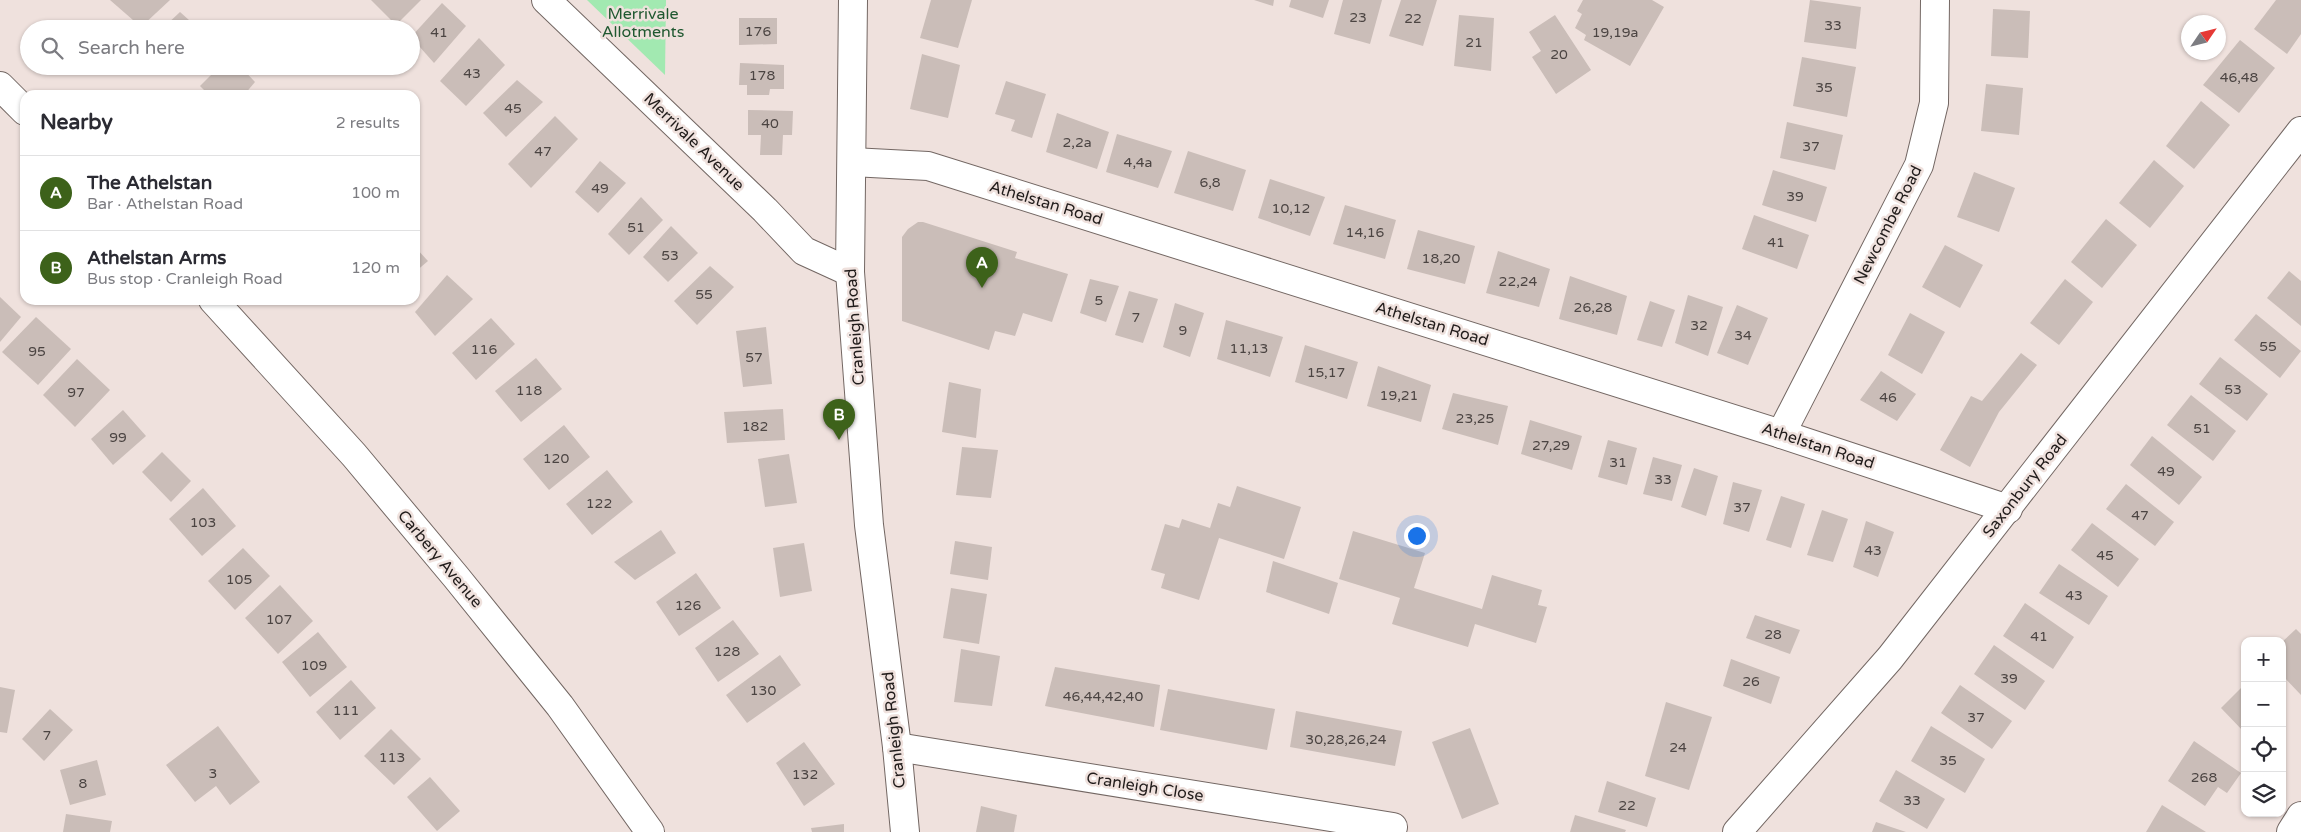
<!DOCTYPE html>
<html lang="en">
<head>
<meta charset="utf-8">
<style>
	:root { --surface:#fff; --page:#f7f7f7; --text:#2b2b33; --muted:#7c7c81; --line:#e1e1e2; --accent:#3d621a }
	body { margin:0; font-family:"Varela Round",sans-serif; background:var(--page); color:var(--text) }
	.controls { position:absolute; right:15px; bottom:15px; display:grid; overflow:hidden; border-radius:10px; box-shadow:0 1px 4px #0004 }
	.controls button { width:45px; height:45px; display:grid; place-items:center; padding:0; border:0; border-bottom:1px solid var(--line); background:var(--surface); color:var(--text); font:25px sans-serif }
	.compass { position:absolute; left:2181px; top:15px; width:45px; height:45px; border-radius:50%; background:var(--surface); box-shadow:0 1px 4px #0004; rotate:55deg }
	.you { position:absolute; left:1416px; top:535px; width:18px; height:18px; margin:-12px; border:4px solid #fff; border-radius:50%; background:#1a73e8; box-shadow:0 0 0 8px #1a73e833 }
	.badge { display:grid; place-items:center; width:32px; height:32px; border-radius:50%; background:var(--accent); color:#fff; font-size:16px; font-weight:700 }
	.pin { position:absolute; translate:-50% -41px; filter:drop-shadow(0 1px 2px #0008) }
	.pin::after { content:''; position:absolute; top:26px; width:18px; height:15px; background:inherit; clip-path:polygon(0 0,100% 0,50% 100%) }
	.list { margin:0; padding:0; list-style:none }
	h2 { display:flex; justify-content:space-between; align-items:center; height:65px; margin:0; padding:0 20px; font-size:21px }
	h2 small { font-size:16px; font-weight:400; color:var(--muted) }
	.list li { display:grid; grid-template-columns:32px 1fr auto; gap:15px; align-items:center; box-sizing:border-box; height:75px; padding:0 20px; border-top:1px solid var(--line) }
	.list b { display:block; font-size:19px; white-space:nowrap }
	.list p { margin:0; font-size:16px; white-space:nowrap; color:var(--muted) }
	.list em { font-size:16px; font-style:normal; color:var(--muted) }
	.icon { flex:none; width:28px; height:28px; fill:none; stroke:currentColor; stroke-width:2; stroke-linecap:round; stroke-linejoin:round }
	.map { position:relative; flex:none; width:2301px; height:832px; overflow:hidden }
	.search { position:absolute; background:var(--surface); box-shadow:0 1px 4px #0004; left:20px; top:20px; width:400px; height:55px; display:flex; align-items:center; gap:12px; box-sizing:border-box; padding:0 18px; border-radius:28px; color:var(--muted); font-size:19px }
	.panel { position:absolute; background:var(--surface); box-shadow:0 1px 4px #0004; left:20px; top:90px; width:400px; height:215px; border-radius:15px }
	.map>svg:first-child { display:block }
	.green { fill:#a2e9b1 }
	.building { fill:#cabdb8 }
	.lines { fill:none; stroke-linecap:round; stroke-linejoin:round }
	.minor-casing { stroke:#736763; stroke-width:30 }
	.tertiary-casing { stroke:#736763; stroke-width:30 }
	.minor { stroke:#fff; stroke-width:28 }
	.tertiary { stroke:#fff; stroke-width:28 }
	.labels { text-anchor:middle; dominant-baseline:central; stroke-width:5; stroke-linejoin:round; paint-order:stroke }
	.number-label { font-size:14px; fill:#4b4442 }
	.park-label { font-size:16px; fill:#1f5830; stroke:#efe1dd }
	.street-label { font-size:16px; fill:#211c1b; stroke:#efe1dd }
</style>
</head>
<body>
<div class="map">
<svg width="2301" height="832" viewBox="0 0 2301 832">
	<rect width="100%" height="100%" fill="#efe1dd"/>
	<!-- green -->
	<polygon class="green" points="587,0 666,0 665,75"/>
	<!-- building -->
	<g class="building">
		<polygon points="110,0 170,0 141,27"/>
		<polygon points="371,0 421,0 396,25"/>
		<polygon points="931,0 972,0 958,48 920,38"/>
		<polygon points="1254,0 1274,0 1273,6"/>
		<polygon points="1291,0 1329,0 1323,18 1289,7"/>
		<polygon points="1343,0 1382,0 1370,44 1334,34"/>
		<polygon points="1401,0 1437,0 1423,46 1389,36"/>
		<polygon points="1583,0 1652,0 1664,7 1630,66 1584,40 1586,35 1575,28 1582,14 1577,11"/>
		<polygon points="1810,0 1861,7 1856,49 1804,42"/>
		<polygon points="2276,0 2301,0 2301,34 2287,54 2254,29"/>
		<polygon points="442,3 466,26 434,63 411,37"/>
		<polygon points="1993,9 2030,11 2028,58 1991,56"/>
		<polygon points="180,12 199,29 162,29"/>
		<polygon points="1459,15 1494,18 1491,71 1454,66"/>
		<polygon points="1555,15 1591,70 1556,94 1532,57 1541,51 1529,32"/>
		<polygon points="739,18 777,18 777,44 739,45"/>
		<polygon points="479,38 505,65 466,106 440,81"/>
		<polygon points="2240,40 2275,68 2239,113 2203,85"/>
		<polygon points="922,54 960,65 948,118 910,109"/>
		<polygon points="1802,57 1856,67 1847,117 1793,106"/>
		<polygon points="740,63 784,65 784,89 770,89 769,95 747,95 747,85 739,85"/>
		<polygon points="220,66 240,66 255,82 244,95 209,95 200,86"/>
		<polygon points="517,80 543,102 506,137 483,113"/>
		<polygon points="1006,81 1046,94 1032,138 1011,131 1015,120 995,114"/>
		<polygon points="1986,84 2023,88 2019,135 1981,131"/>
		<polygon points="2201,101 2230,125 2194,169 2166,146"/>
		<polygon points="748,110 793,111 792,135 783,135 782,155 760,155 761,135 748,135"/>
		<polygon points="1057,113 1109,132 1097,169 1046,152"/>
		<polygon points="555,116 578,139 531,188 508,164"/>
		<polygon points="1787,122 1843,135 1835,170 1780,158"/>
		<polygon points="1117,134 1172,151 1158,188 1106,172"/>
		<polygon points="1188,151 1246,170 1233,211 1174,193"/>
		<polygon points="2154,160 2184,186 2150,228 2119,203"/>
		<polygon points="600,161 626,183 598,213 575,192"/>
		<polygon points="1773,170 1827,187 1816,222 1762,205"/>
		<polygon points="1974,172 2015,188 1999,232 1957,217"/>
		<polygon points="1270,179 1325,197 1310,236 1258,218"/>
		<polygon points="641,197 663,220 629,255 608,234"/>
		<polygon points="1345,205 1396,220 1385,259 1333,244"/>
		<polygon points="1754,215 1809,235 1797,269 1742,249"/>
		<polygon points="2106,219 2137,245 2102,288 2071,262"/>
		<polygon points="918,222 923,222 1017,252 1015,258 1068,274 1052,322 1023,313 1015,336 995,331 989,350 902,321 902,237 908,229"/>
		<polygon points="671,226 698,253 668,282 643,257"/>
		<polygon points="1418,230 1475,246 1465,284 1407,269"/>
		<polygon points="1945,245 1983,265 1960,308 1922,287"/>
		<polygon points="415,247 428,261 415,272"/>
		<polygon points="1498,251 1550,269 1539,307 1486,293"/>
		<polygon points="710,266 734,287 697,325 674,301"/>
		<polygon points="2289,271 2301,281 2301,326 2267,298"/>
		<polygon points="447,275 473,299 435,336 415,312"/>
		<polygon points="1570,276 1627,296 1617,335 1559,319"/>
		<polygon points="1090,279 1119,286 1106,322 1080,313"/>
		<polygon points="2065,279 2093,302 2059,345 2030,323"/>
		<polygon points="1129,291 1158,299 1143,343 1115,335"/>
		<polygon points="1688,295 1723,307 1708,356 1675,343"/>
		<polygon points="0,297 21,317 0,342"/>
		<polygon points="1650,301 1675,310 1662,347 1637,340"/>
		<polygon points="1175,303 1204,313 1190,357 1163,347"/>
		<polygon points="1737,305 1768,318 1748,365 1717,353"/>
		<polygon points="1910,313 1945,332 1922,374 1888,355"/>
		<polygon points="2256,314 2301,351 2280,378 2234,340"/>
		<polygon points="36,317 71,349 38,385 2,352"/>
		<polygon points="491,318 515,344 476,380 452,353"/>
		<polygon points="1226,320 1283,337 1270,377 1217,359"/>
		<polygon points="766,327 772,384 743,387 736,331"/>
		<polygon points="1305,345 1358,362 1347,399 1295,382"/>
		<polygon points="2021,353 2037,365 1999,412 1970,467 1940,450 1971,396 1982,401"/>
		<polygon points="2220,357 2268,394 2247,421 2199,384"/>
		<polygon points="536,358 562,389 521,422 495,391"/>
		<polygon points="77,359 110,390 75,427 43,395"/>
		<polygon points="1378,366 1431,385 1421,422 1367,406"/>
		<polygon points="1881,371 1916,394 1897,421 1860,400"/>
		<polygon points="949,382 981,389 976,438 942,432"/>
		<polygon points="1453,393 1508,406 1498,445 1442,429"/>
		<polygon points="2191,395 2236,431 2213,461 2167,425"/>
		<polygon points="783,409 785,440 727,443 724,412"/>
		<polygon points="123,410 146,436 113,465 91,439"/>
		<polygon points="1530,420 1582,436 1572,470 1521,454"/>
		<polygon points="564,425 590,457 549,490 523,459"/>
		<polygon points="2152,436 2202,477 2179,505 2130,465"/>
		<polygon points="1608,440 1637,448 1627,485 1598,477"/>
		<polygon points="962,447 998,450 991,498 956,495"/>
		<polygon points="162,452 191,481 171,502 142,472"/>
		<polygon points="789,454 797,503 765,507 758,459"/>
		<polygon points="1653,457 1682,465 1672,501 1643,494"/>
		<polygon points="1694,468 1718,476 1706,516 1681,507"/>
		<polygon points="607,470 633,502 592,535 566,504"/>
		<polygon points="1733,482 1762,490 1749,532 1723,524"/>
		<polygon points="2126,484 2174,522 2155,546 2106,509"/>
		<polygon points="1237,486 1301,507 1284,559 1219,538 1199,600 1161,588 1165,574 1151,570 1165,524 1179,528 1182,519 1210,528 1218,503 1230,507"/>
		<polygon points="203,488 236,526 202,556 169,519"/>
		<polygon points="1781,496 1805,504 1791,548 1766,540"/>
		<polygon points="1822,510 1848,519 1833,562 1807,555"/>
		<polygon points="1866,521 1894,532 1878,577 1853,567"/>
		<polygon points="2092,523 2139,559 2118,587 2071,550"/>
		<polygon points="661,530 676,553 635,580 614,562"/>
		<polygon points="1353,531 1425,553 1414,588 1482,609 1492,575 1542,590 1538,605 1547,607 1536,643 1475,624 1468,647 1392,624 1400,598 1339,579"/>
		<polygon points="955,541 992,547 988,580 950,574"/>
		<polygon points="804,543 812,591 780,597 773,548"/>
		<polygon points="243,548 270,576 235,610 208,581"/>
		<polygon points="1273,561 1338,583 1329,614 1266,592"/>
		<polygon points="2059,564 2108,596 2089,625 2039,593"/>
		<polygon points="696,573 721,608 679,636 656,602"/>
		<polygon points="280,585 313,621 278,654 245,618"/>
		<polygon points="951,588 987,594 979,644 943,638"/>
		<polygon points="2025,603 2074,637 2053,669 2003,636"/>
		<polygon points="1755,615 1800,630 1790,654 1746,638"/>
		<polygon points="733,620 759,654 718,682 695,648"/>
		<polygon points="2296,629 2301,634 2301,695 2282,675 2282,642"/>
		<polygon points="318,632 347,667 310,697 282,662"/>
		<polygon points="1994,645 2045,681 2025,710 1974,674"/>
		<polygon points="961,649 1000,656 992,706 954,702"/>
		<polygon points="780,655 801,685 747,723 726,695"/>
		<polygon points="1731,659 1780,677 1771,704 1723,686"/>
		<polygon points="1055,667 1160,685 1154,727 1045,706"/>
		<polygon points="351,680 376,708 340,740 316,712"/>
		<polygon points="2245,684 2245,733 2221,708"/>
		<polygon points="1960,685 2012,721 1992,749 1941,713"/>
		<polygon points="0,687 15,690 7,733 0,732"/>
		<polygon points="1168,689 1275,709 1267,750 1160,730"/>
		<polygon points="1666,702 1712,717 1689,790 1645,776"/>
		<polygon points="50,709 73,730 44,761 22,739"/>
		<polygon points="1296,711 1402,731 1395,766 1290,747"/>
		<polygon points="218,726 260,782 230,805 216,786 195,802 166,765"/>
		<polygon points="1931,726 1985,759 1965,793 1911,761"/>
		<polygon points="1470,728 1499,804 1462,819 1432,742"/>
		<polygon points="391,729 421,759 394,785 364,756"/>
		<polygon points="2194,741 2241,773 2227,793 2218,787 2205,806 2168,781"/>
		<polygon points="804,742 835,784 804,806 776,763"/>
		<polygon points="97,760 106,795 70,805 60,770"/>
		<polygon points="1896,770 1945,799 1927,829 1879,801"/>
		<polygon points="430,777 460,811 437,831 407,797"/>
		<polygon points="1607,781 1656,798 1647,827 1598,812"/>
		<polygon points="2162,805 2206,832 2146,832"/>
		<polygon points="981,806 1017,815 1014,832 976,832"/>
		<polygon points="66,814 112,821 110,832 63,832"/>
		<polygon points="1575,815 1626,830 1625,832 1570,832"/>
		<polygon points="1876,822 1906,832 1872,832"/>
		<polygon points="844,824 844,832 812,832 811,828"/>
	</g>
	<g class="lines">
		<!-- minor casing -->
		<g class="minor-casing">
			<g id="minor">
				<polyline points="546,0 765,210 804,251 850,272"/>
				<polyline points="852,162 928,166 1781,434 2008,509"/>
				<polyline points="1781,434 1919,165 1934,103 1935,0"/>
				<polyline points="897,747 1393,827"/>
				<polyline points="1737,832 1890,658 2301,131"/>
			</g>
		</g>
		<!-- tertiary casing -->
		<g class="tertiary-casing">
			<g id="tertiary">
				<polyline points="853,0 850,272 869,525 897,747 905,832"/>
				<polyline points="0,86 25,111"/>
				<polyline points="213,300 354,455 456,577 560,706 650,832"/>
				<polyline points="2291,832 2301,816"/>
			</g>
		</g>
		<!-- minor -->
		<use href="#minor" class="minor"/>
		<!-- tertiary -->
		<use href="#tertiary" class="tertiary"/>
	</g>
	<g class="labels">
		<!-- number labels -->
		<g class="number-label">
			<text x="1358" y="17">23</text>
			<text x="1413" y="18">22</text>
			<text x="1833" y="25">33</text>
			<text x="758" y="31">176</text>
			<text x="439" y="32">41</text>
			<text x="1615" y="32">19,19a</text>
			<text x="1474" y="42">21</text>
			<text x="1559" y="54">20</text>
			<text x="472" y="73">43</text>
			<text x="762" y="75">178</text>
			<text x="2239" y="77">46,48</text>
			<text x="1824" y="87">35</text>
			<text x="513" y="108">45</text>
			<text x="770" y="123">40</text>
			<text x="1077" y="142">2,2a</text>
			<text x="1811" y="146">37</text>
			<text x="543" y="151">47</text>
			<text x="1138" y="162">4,4a</text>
			<text x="1210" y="182">6,8</text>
			<text x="600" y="188">49</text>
			<text x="1795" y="196">39</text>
			<text x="1291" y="208">10,12</text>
			<text x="636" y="227">51</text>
			<text x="1365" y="232">14,16</text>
			<text x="1776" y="242">41</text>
			<text x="670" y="255">53</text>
			<text x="1441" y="258">18,20</text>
			<text x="1518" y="281">22,24</text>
			<text x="704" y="294">55</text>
			<text x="1099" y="300">5</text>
			<text x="1593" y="307">26,28</text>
			<text x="1136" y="317">7</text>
			<text x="1699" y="325">32</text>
			<text x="1183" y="330">9</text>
			<text x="1743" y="335">34</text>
			<text x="2268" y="346">55</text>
			<text x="1249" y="348">11,13</text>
			<text x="484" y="349">116</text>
			<text x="37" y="351">95</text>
			<text x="754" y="357">57</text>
			<text x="1326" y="372">15,17</text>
			<text x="2233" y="389">53</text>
			<text x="529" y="390">118</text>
			<text x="76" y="392">97</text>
			<text x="1399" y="395">19,21</text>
			<text x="1888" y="397">46</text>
			<text x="1475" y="418">23,25</text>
			<text x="755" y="426">182</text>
			<text x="2202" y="428">51</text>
			<text x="118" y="437">99</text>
			<text x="1551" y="445">27,29</text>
			<text x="556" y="458">120</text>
			<text x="1618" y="462">31</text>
			<text x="2166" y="471">49</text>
			<text x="1663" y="479">33</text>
			<text x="599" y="503">122</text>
			<text x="1742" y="507">37</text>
			<text x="2140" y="515">47</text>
			<text x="203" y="522">103</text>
			<text x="1873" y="550">43</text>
			<text x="2105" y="555">45</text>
			<text x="239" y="579">105</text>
			<text x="2074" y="595">43</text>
			<text x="688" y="605">126</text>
			<text x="279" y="619">107</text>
			<text x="1773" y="634">28</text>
			<text x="2039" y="636">41</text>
			<text x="727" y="651">128</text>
			<text x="314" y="665">109</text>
			<text x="2009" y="678">39</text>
			<text x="1751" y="681">26</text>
			<text x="763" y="690">130</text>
			<text x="1103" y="696">46,44,42,40</text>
			<text x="346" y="710">111</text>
			<text x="1976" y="717">37</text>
			<text x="47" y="735">7</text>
			<text x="1346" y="739">30,28,26,24</text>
			<text x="1678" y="747">24</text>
			<text x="392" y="757">113</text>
			<text x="1948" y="760">35</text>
			<text x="213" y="773">3</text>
			<text x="805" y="774">132</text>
			<text x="2204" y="777">268</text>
			<text x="83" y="783">8</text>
			<text x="1912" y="800">33</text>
			<text x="1627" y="805">22</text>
		</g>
		<!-- park labels -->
		<g class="park-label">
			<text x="643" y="14">Merrivale<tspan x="643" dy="18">Allotments</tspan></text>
		</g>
		<!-- street labels -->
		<g class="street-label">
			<text transform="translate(694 142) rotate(44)">Merrivale Avenue</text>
			<text transform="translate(1046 203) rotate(17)">Athelstan Road</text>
			<text transform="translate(1888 225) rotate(-63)">Newcombe Road</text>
			<text transform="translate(1432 324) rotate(17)">Athelstan Road</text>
			<text transform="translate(855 327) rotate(-94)">Cranleigh Road</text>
			<text transform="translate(1818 446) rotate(18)">Athelstan Road</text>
			<text transform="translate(2025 486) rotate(-52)">Saxonbury Road</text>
			<text transform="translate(440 559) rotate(50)">Carbery Avenue</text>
			<text transform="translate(894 730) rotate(-96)">Cranleigh Road</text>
			<text transform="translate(1145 787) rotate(9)">Cranleigh Close</text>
		</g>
	</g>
</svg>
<div class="controls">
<button>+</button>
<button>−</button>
<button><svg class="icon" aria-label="locate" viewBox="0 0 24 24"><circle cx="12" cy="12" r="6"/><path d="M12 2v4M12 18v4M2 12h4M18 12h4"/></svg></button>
<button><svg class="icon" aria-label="layers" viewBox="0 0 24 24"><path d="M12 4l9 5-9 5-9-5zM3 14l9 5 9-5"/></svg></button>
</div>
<svg class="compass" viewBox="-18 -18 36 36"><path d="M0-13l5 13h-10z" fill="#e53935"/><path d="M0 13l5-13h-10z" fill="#7c7c81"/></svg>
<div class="you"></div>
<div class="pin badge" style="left:982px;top:288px">A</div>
<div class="pin badge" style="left:839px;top:440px">B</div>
<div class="search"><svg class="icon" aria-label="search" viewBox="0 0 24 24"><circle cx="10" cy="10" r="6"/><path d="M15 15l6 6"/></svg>Search here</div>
<section class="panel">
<h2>Nearby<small>2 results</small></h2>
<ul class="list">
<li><span class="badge">A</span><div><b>The Athelstan</b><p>Bar · Athelstan Road</p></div><em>100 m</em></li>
<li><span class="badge">B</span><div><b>Athelstan Arms</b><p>Bus stop · Cranleigh Road</p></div><em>120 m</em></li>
</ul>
</section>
</div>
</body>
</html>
